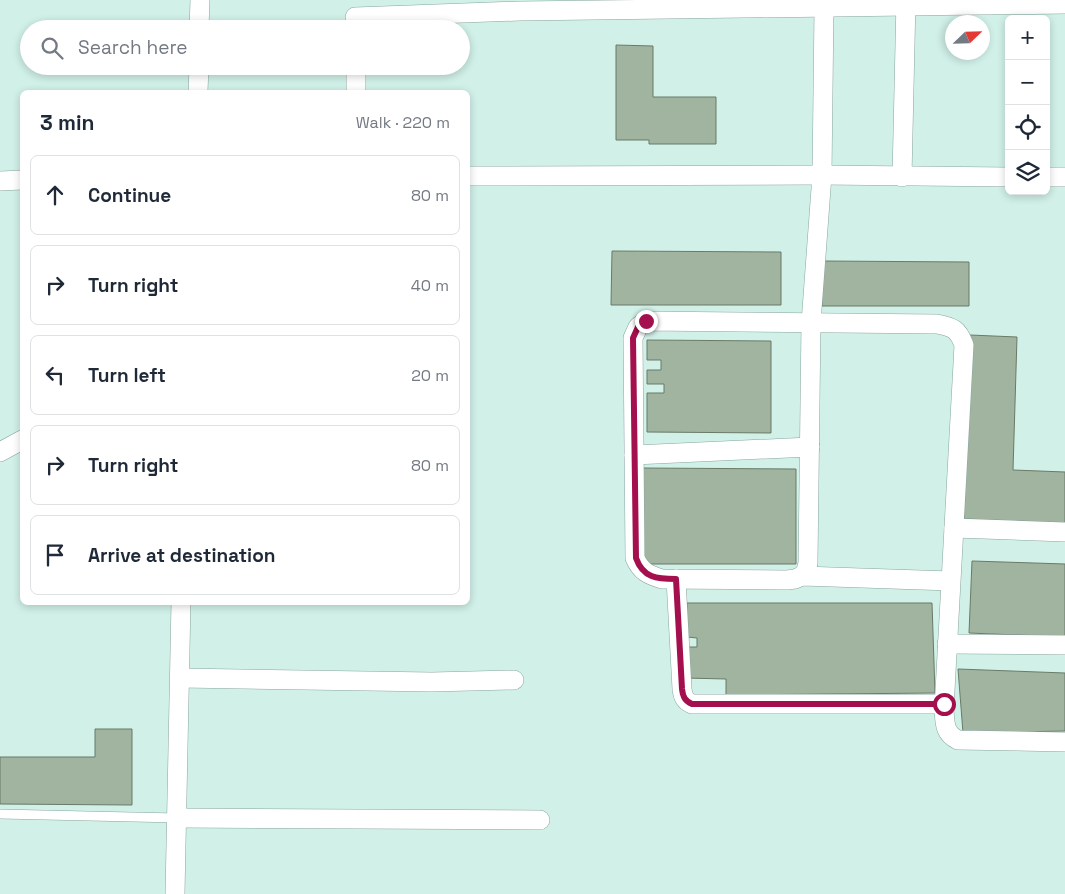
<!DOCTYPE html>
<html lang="en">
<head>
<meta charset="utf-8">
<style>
	:root { --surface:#fff; --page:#f6f6f7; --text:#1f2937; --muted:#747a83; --line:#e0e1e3 }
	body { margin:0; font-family:"Space Grotesk",sans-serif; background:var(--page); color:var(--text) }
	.controls { position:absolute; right:15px; top:15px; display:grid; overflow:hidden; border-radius:8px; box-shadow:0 2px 8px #0003 }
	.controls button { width:45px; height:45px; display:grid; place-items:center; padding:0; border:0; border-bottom:1px solid var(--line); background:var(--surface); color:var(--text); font:25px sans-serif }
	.compass { position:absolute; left:945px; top:15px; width:45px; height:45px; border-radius:50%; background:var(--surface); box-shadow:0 2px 8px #0003; rotate:67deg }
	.stop { position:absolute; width:15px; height:15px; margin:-11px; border:4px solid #a40f4d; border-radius:50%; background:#fff }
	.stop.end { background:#a40f4d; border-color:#fff; box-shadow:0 1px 5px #0008 }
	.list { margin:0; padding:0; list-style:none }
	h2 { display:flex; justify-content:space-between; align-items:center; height:65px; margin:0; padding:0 20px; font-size:21px }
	h2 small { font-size:16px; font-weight:400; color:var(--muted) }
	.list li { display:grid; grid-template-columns:32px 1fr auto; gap:15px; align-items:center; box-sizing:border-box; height:80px; margin:0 10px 10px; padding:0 10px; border:1px solid var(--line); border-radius:8px }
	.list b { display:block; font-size:19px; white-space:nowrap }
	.list em { font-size:16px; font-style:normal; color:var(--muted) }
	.icon { flex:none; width:28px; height:28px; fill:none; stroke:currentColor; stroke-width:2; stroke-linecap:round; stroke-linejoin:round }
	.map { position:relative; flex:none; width:1065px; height:894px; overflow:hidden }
	.search { position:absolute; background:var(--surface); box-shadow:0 2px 8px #0003; left:20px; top:20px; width:450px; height:55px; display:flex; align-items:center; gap:12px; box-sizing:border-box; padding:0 18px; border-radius:28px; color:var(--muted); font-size:19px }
	.panel { position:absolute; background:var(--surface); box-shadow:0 2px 8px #0003; left:20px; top:90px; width:450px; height:515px; border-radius:8px }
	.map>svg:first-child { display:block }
	.building { fill:#a1b4a0; stroke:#697b68 }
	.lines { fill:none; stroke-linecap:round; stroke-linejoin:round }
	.service-casing { stroke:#88a69f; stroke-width:10 }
	.minor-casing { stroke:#88a69f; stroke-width:20 }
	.service { stroke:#fff; stroke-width:9 }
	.minor { stroke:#fff; stroke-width:19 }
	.route { stroke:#a40f4d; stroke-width:6 }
</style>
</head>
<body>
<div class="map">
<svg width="1065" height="894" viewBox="0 0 1065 894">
	<rect width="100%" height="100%" fill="#d0f0e8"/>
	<!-- building -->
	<g class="building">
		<polygon points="616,45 653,46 653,97 716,97 716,144 649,144 649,140 616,140"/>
		<polygon points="612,251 781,252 781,305 611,305"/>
		<polygon points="822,261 969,262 969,306 822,306"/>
		<polygon points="970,335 1017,337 1013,470 1065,472 1065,523 964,519"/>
		<polygon points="647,340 771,341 771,433 647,432 647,393 664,393 664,384 647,384 647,370 661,370 661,360 647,360"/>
		<polygon points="643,468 796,469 796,564 643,564"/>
		<polygon points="972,561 1065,564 1065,637 969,633"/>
		<polygon points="687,603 932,603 935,693 726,695 726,679 685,678 685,647 697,647 697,638 687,637"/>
		<polygon points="958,669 1065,673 1065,731 963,733"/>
		<polygon points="95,729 132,729 132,805 0,804 0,757 95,757"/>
	</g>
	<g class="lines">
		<!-- service casing -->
		<g class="service-casing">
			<polyline id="service" points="0,814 177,818"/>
		</g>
		<!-- minor casing -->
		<g class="minor-casing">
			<g id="minor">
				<polyline points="355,17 520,11 1065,4"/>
				<polyline points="199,29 200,0"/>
				<polyline points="356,66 356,92"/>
				<polyline points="198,92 199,66"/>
				<polyline points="468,176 822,175 1009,177"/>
				<polyline points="902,177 906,0"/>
				<polyline points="1046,177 1065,177"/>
				<polyline points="0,181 22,180"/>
				<polyline points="0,452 22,440"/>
				<polyline points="634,455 810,447"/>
				<polyline points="954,528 1065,532"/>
				<polyline points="802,576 806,571 808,563 811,323 822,175 824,8"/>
				<path d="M676,579L682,689C683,697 685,701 692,704H944"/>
				<path d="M951,581L802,576L795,579L787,580L662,579C649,575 641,572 635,558L633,338L638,327L646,321L937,324C953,327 958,329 964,345L944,709C945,723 944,733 958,740L1065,742"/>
				<polyline points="947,644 1065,645"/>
				<polyline points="181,678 432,682 514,680"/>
				<polyline points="177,818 540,820"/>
				<polyline points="175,894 181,602"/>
			</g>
		</g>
		<!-- service -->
		<use href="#service" class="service"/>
		<!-- minor -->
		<use href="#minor" class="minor"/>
	</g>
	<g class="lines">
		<!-- route -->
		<path class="route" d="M646,321L638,327L633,338L636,558C643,578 657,579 676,579L682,689C683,697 685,701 692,704H944"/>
	</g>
</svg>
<div class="controls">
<button>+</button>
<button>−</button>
<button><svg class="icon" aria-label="locate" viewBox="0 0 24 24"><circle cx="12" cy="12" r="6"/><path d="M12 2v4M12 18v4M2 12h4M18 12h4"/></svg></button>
<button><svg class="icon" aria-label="layers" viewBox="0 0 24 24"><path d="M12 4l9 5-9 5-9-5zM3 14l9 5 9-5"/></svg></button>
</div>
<svg class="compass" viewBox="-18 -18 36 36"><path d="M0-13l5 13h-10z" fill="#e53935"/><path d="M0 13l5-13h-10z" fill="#747a83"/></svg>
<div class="stop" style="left:944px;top:704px"></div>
<div class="stop end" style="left:646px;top:321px"></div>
<div class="search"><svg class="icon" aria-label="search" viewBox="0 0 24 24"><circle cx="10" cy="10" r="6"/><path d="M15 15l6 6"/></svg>Search here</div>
<section class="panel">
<h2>3 min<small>Walk · 220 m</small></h2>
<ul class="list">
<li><svg class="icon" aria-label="ahead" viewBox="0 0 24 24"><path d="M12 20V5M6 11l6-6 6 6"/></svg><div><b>Continue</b></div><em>80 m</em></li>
<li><svg class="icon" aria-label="right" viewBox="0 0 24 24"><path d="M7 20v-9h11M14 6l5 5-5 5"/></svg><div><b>Turn right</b></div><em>40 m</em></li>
<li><svg class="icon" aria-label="left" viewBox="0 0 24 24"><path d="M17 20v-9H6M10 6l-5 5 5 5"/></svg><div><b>Turn left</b></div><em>20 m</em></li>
<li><svg class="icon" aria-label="right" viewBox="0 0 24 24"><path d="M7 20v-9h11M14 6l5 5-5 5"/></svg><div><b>Turn right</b></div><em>80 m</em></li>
<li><svg class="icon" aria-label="arrive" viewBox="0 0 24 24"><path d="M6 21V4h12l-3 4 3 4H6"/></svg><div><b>Arrive at destination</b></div></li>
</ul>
</section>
</div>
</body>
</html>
